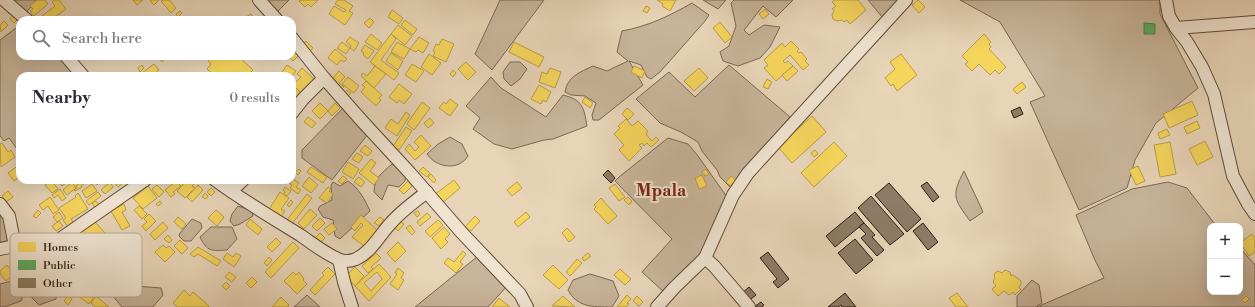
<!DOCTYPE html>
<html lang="en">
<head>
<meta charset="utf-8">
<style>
	:root { --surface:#fff; --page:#f2f2f3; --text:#2b2b33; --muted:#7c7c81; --line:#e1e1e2 }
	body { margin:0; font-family:"Libre Bodoni",serif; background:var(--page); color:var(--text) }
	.controls { position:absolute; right:12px; bottom:12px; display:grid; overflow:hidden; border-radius:8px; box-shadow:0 4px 16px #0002 }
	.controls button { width:36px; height:36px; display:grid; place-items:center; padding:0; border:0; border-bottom:1px solid var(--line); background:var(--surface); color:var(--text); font:20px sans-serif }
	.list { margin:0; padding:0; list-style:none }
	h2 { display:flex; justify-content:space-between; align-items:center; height:52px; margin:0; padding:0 16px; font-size:17px }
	h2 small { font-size:13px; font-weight:400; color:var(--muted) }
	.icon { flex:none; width:22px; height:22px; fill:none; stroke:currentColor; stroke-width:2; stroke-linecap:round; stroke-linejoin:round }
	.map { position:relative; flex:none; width:1255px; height:307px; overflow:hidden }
	.search { position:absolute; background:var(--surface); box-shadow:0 4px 16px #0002; left:16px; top:16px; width:280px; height:44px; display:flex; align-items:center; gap:10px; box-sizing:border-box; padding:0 14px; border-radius:12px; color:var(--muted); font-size:15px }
	.panel { position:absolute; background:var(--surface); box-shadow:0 4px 16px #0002; left:16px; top:72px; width:280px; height:112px; border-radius:12px }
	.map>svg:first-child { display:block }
	.green { fill:#c8b59b; stroke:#7a6855 }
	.homes { fill:#f6d55c; stroke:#ba9d45; fill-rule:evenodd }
	.public { fill:#5aae61; stroke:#4c8248 }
	.building { fill:#8e7c67; stroke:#2d1b0f }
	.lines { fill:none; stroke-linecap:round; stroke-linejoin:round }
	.minor-casing { stroke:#5c4a39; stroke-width:14 }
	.minor { stroke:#f0e4d1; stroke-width:12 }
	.labels { text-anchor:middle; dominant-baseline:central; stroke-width:4; stroke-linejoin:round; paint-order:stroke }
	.quarter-label { font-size:17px; font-weight:bold; fill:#7a1f14; stroke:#f0e4d1 }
	.key { fill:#f0e4d1; stroke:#b6a897; stroke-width:1 }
	.key-label { font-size:11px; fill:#2d1b0f }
</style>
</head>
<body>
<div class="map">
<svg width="1255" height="307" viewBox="0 0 1255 307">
	<rect width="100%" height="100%" fill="#e8d5b8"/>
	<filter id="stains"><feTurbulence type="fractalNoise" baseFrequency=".005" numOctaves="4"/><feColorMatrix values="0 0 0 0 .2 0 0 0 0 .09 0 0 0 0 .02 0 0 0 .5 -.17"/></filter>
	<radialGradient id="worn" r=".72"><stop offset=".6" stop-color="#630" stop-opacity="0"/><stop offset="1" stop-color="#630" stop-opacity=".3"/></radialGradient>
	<!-- green -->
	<g class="green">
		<polygon points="7,0 39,0 28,10 22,18 8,13 11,4"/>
		<polygon points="263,0 289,0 275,14"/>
		<polygon points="500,0 544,0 492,70 475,54"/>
		<polygon points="703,0 726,0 718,9"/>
		<polygon points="734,0 793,0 776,17 763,6 744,30 749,35 764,25 780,27 770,47 760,58 738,66 723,61 720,52 729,46 736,26 731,3"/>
		<polygon points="868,0 900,0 883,18"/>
		<polygon points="960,0 1160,0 1160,14 1198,88 1156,123 1135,160 1127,188 1079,210 1030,102 1045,96 1000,22"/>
		<path d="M692,3L709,15L705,21L660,72L651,79L647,77L641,65L629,61L643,85L599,120H593L592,115L596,103L585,96L571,95L565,92C567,77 580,72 593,66L607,71L628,61L617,52L622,31C649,26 669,16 692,3Z"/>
		<polygon points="20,25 20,56 60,56 78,76 20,76 20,153 9,138 4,141 0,136 0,40"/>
		<polygon points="510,62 520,62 527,69 520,79 511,86 504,79 503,72"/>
		<polygon points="729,65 790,117 732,189 720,177 717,170 702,151 698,142 681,132 660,123 636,99 669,72 695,97"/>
		<path d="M491,77L501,88L546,117L563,95C583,100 584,108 587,126L553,139L544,140L512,149L494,144L473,129L480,118L466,106Z"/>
		<polygon points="345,106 368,134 332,180 302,158 302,150"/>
		<path d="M450,137L462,144L468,156C459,171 436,168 427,154L438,144Z"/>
		<polygon points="668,138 688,144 698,156 727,197 707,246 687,271 665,293 642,272 672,239 615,181 619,177"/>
		<path d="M392,164L406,173L405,181L399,187L388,185L382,200L374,192C374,178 382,173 392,164Z"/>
		<path d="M964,171L983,212L970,221C954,199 951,196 964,171Z"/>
		<path d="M348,181C359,188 365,200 370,211L340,239L335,236L333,220L323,217L318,209L320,206L332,200L331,185L333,182L340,186Z"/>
		<polygon points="1168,182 1187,188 1214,223 1219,226 1210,226 1210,292 1240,292 1240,248 1255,265 1255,307 1037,307 1104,278 1094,258 1076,215 1132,189"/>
		<polygon points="238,206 252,211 253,216 240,224 234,226 230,221 232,214"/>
		<polygon points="4,211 11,241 0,246 0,212"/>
		<polygon points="192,219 201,223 202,228 191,241 184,241 179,236 180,233"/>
		<path d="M211,227H232L237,239L227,250C212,251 207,252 200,237Z"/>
		<polygon points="478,256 508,285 488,307 415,307"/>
		<path d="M590,274L613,281L619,296L612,307C592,307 577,307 568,290L573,280Z"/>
		<polygon points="44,278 56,289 56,299 39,305 32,298 28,287 32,280"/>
		<polygon points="19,279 27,286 21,301 4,307 0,307 0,284"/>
		<polygon points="1032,280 1039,285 1042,303 1035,307 1017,307 1017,296"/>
		<polygon points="135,286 161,288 163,295 153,307 122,307 112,295 116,288"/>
		<polygon points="307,295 320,307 294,307"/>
	</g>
	<!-- homes -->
	<g class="homes">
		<polygon points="37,0 45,0 48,4 34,16 30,11 33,9 30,6"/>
		<polygon points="54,0 59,0 66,9 51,20 45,20 42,16 55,6 52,2"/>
		<polygon points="133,0 143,0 137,5"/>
		<polygon points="151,0 159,0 154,5 150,1"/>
		<polygon points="163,0 169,0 176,8 171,13 161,1"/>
		<polygon points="300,0 318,0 311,7 308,4 305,7 299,1"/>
		<polygon points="338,0 344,0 353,6 349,11 353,13 345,25 329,14 334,6 344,12 346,10 335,4"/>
		<polygon points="657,0 676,0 670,11 662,6 663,4"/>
		<polygon points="834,0 858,0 866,10 850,24 847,20 844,22 842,20 837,21 833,19 832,15 834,11 832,9 836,6 832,2"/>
		<polygon points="918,0 925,7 919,13 912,5"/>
		<polygon points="646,6 650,8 647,13 643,11"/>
		<polygon points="765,9 769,14 763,19 759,14"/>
		<polygon points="392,10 403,18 399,24 388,17"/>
		<polygon points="180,11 182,13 178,17 176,14"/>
		<polygon points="251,14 256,20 248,20 246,17"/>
		<polygon points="13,15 18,19 14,23 10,19"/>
		<polygon points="370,18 374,22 369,28 364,23"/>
		<polygon points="405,20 417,29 413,35 401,25"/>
		<polygon points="4,21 8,25 1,32 0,25"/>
		<polygon points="720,22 732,37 725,43 713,28"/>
		<polygon points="398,25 412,36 405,45 391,34"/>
		<polygon points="371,34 382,43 377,50 365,42"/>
		<polygon points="391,34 396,39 381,60 399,73 394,80 370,62"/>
		<polygon points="984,34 991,42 989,44 991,47 989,49 1006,67 999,74 995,70 990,75 979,64 972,71 965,64 968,62 962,56"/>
		<polygon points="350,37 359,43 354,51 350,48 351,46 346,42"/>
		<polygon points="419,37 429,43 423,53 418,50 416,52 410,49"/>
		<polygon points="442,39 454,44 446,62 433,56 435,52 433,51 436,44 439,45"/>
		<polygon points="306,41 313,48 309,52 302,45"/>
		<polygon points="791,41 799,49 797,51 799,53 801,52 807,59 805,61 809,65 803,70 790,55 783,61 785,63 788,61 793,66 776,81 764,68 768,65 764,60 782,43 785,47"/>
		<polygon points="342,42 350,48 346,54 337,48"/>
		<polygon points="397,42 410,49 404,59 391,52"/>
		<polygon points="514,42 544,57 539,67 509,52"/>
		<polygon points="365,45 374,51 368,59 363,55 364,53 361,51"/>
		<polygon points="335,49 347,59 344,62 341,60 337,65 328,58"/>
		<polygon points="297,52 300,54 293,61 290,58"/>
		<polygon points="391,53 403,61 398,70 386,61"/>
		<polygon points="429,54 441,63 432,75 421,67"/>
		<polygon points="901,54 917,75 897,91 893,84 891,86 885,78 895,69 890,62"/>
		<polygon points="163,56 165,59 162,62 160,59"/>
		<polygon points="212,56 234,56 237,59 239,57 253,70 250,73 252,75 232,76 230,74 227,76 215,76 207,69 211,64 208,61"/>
		<polygon points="466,62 476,72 468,80 458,69"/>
		<polygon points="154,64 159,70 151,76 145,76 142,73"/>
		<polygon points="412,64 424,71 416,82 405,75"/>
		<polygon points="142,65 144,68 140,72 138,68"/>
		<polygon points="287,65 296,71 292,77 287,76 282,72"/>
		<polygon points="375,66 386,74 374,88 361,76 363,73 367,76"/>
		<polygon points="634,66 645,71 642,78 631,72"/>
		<polygon points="793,66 798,71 787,81 782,75"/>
		<polygon points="302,68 315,80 302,94 293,85 301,77 297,74"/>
		<polygon points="550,68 561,72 555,88 539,82 542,72 547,74"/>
		<polygon points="699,68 708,78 694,91 684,81"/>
		<polygon points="453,70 456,73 453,77 450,74"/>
		<polygon points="339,71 345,77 339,83 344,87 340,91 330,81"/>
		<polygon points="348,77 359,86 354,93 342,84"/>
		<polygon points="767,79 772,82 768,89 763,87"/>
		<polygon points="366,81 382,95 379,98 381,100 376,106 361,92 365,87 362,85"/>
		<polygon points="1022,82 1026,87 1017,94 1013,89"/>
		<polygon points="399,84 412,94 404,104 399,100 397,103 389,97"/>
		<polygon points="539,85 551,92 546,102 543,100 541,104 531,99"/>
		<polygon points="295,87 301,93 292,104 292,91"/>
		<polygon points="347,90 351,93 346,98 342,95"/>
		<polygon points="585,97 593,103 590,108 582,102"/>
		<polygon points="450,99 458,105 450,116 439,108 444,102 446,104"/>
		<polygon points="1192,101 1198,115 1169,128 1163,114"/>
		<polygon points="422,102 430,108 414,130 407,124"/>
		<polygon points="320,103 328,111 320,119 312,111"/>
		<polygon points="335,103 340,108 332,116 328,111"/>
		<polygon points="627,108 634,114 628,120 622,114"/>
		<polygon points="406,112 410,115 397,136 385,128 391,119 398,124"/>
		<polygon points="812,116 826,132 792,163 778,147"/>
		<polygon points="308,117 316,123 312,128 304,122"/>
		<polygon points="430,118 434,123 428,128 424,123"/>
		<polygon points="626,119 632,126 638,121 648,131 646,134 652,141 656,137 659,140 651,147 647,143 644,146 642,143 639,145 642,148 629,161 619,150 624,145 614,134 620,128 618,126"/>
		<polygon points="1197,121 1200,128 1187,134 1184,127"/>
		<polygon points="406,127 412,131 399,150 393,146"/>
		<polygon points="1167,129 1170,135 1160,139 1158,133"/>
		<polygon points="421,135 431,146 415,160 405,149 409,144 415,151 419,147 414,142"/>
		<polygon points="1205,141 1213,157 1197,165 1189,149"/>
		<polygon points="834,142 847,156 814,187 801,173"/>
		<polygon points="1170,142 1176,174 1160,177 1154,145"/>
		<polygon points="2,143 8,152 11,150 15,157 1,167 0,144"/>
		<polygon points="365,145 372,151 368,156 360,151"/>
		<polygon points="815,150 818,154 814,157 811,153"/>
		<polygon points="357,153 363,157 359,163 352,159"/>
		<polygon points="371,159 376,163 370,171 379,178 374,185 359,173"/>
		<polygon points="348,162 359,169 353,179 342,172"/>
		<polygon points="1138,166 1145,181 1136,185 1129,170"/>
		<polygon points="16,167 20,171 20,176 14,181 8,173"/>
		<polygon points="311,167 327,177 323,183 307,172"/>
		<polygon points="423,167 430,173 427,177 419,171"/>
		<polygon points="299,169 301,171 298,175 295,172"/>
		<polygon points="706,169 709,174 705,176 702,172"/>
		<polygon points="431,174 436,180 434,183 428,177"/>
		<polygon points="702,175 707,186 699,189 695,178"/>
		<polygon points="343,176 347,179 342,184 338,181"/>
		<polygon points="731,176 736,180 730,186 726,182"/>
		<polygon points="309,177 318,185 311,193 302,186"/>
		<polygon points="359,177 365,182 361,187 354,182"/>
		<polygon points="293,179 299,183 296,187 301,190 298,194 290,188 292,185 290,184"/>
		<polygon points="51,180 58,189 52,193 45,185"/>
		<polygon points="57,180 69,180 62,186"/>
		<polygon points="93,180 98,180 100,182 97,185"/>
		<polygon points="112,180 122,180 124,182 118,187"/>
		<polygon points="166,180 174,180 169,184"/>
		<polygon points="187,180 190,180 194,184 192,186 195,188 185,198 177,191"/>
		<polygon points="454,180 460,188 441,204 434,195"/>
		<polygon points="83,181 85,183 81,186 82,187 75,191 74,190 77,188 76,186"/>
		<polygon points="176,181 181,186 173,192 175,194 171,197 165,190"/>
		<polygon points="408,181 412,186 404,194 399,190"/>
		<polygon points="72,182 76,188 67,195 63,190"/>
		<polygon points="110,182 113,187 105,194 101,190"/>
		<polygon points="517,182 522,188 512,196 507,190"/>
		<polygon points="92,184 97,191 86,198 82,191"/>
		<polygon points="615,184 625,197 619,201 609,188"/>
		<polygon points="157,185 164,192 159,197 152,189"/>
		<polygon points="198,185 203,190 192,202 187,197"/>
		<polygon points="148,186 157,198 143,209 133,198"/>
		<polygon points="285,187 291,191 287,196 284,194 285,192 283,190"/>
		<polygon points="328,187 331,189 329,191 333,194 327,203 319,198"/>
		<polygon points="211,188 215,192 211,196 207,192"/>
		<polygon points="60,189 66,198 62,201 58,195 54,198 52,195"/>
		<polygon points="8,191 13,197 6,202 2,196"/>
		<polygon points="98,192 101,196 89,205 86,201"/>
		<polygon points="280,192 289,198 281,209 285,211 279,219 268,211"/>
		<polygon points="78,193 88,209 71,219 74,223 68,227 63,220 66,218 59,208 76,197 75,196"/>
		<polygon points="205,193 208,196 206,199 202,197"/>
		<polygon points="307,194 312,198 292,224 287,220"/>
		<polygon points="50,197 59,210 53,214 48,206 43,210 39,205"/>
		<polygon points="628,197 632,201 629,205 624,200"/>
		<polygon points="601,198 617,216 608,224 594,209 596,207 594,205"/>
		<polygon points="291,200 293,202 289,207 287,205"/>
		<polygon points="96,201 99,205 95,208 92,203"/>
		<polygon points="160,201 162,203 158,206 156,204"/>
		<polygon points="124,204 126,210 122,212 130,226 122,230 111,211"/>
		<polygon points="139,206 147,214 142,219 134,210"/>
		<polygon points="310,209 317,215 304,229 298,223"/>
		<polygon points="38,210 41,213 36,218 33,216"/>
		<polygon points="216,210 224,217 217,226 208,218"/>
		<polygon points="418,211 420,214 417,217 414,213"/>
		<polygon points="59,212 63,218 57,222 53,217"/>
		<polygon points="526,212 530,217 518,227 514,222"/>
		<polygon points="427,213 431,217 420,226 417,222"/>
		<polygon points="149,214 156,221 146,231 142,226 147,222 144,219"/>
		<polygon points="361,215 377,230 364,246 352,237 363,225 361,223 355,231 351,227"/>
		<polygon points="475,216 480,221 471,231 465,227"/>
		<polygon points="178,217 186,224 182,229 174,222"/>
		<polygon points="380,217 384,220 379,226 374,223"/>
		<polygon points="320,218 325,223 317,231 312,226"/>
		<polygon points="250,219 262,229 258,235 246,225"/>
		<polygon points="438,220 443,225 430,237 425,231"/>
		<polygon points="59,221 63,226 56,231 52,226"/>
		<polygon points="95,222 105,233 99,239 97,237 91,243 80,232 89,223 92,225"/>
		<polygon points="163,222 168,228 155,240 150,234"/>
		<polygon points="400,222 404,224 398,231 395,228"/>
		<polygon points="332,223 337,229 329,235 324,229"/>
		<polygon points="410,225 415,232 412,235 406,228"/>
		<polygon points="444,227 450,234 445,239 448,242 441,249 432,238"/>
		<polygon points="567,228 575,237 569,242 562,233"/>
		<polygon points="320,233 325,238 320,243 315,238"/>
		<polygon points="1252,234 1255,238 1255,252 1249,256 1240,243"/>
		<polygon points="168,235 172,240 169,243 164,239"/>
		<polygon points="276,238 281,243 272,252 267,247"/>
		<polygon points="180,240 188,248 182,254 174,246"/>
		<polygon points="293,242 299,248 271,278 265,272"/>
		<polygon points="398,242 406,251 395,262 387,253"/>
		<polygon points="163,245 166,248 169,246 175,252 165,262 155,252"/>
		<polygon points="198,247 221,261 217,266 198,254 194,257 190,254"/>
		<polygon points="463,251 466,254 460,262 463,264 456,273 444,263 448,258 454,262"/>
		<polygon points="227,253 233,257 236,253 241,256 234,267 223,259"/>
		<polygon points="376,253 381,258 371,267 373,269 368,273 362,266"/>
		<polygon points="588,253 591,256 584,261 582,258"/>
		<polygon points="269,257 272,260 267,266 264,263"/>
		<polygon points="577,259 582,263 570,276 566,272"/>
		<path d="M379,264L391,277L369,301L355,286ZM377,272L382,279L371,291L364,283Z"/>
		<polygon points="7,265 14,274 6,281 0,274 0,271"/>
		<polygon points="553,265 568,280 559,289 543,275"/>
		<polygon points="64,266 76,275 72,281 94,297 89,304 70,290 68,294 53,282"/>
		<polygon points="328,267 335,274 315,295 310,290 324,275 322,273"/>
		<polygon points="355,267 364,276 355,286 346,276"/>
		<polygon points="398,268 404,273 401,278 404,280 398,290 390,284 397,274 395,273"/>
		<polygon points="620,269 631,279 625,285 614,275"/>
		<polygon points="1005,270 1010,272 1011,276 1013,275 1021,281 1021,284 1019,288 1021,289 1015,295 1013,292 1009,295 1004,291 998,296 992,289 996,286 993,282 995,277 994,276 995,273 998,271 1002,273"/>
		<polygon points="229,272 236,277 232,282 225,277"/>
		<polygon points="293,272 296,275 299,272 304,279 303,280 307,284 297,294 284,281"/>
		<polygon points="252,277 257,282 251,288 246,283"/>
		<polygon points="226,282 230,286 226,290 222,286"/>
		<polygon points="184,290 190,296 193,292 209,306 208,307 177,307 173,303"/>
		<polygon points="957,293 968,307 956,307 949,298"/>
		<polygon points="627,295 631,299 627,303 629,304 626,307 617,307"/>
		<polygon points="68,296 72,299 68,305 64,301"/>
		<polygon points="96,296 109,307 95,307 91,303"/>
		<polygon points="563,296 575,307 552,306"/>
		<polygon points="637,296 643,302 639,306 633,301"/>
		<polygon points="1246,296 1249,299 1245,303 1242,300"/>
		<polygon points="281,297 289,305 288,307 272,307"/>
		<polygon points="499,298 510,307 492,307"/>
	</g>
	<!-- public -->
	<polygon class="public" points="1144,23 1155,24 1155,34 1144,34"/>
	<!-- building -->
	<g class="building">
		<polygon points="1020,107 1023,114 1014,118 1011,111"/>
		<polygon points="608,170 615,178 611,183 603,175"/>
		<polygon points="927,182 939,197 933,202 921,186"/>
		<polygon points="889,183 921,219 907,232 875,195"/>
		<polygon points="871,196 904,234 890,245 858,208"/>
		<polygon points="855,212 864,223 835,247 826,236"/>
		<polygon points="864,223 875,235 872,237 884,250 877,256 861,238 866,234 859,227"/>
		<polygon points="923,223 938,242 928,250 913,231"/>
		<polygon points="855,239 873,260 856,274 838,253"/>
		<polygon points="768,252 789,279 778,288 773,282 777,279 760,258"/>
		<polygon points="749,287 756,295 747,302 741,294"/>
		<polygon points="845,293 856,307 842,307 841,305 838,307 828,307"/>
		<polygon points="761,302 764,305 762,307 754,307"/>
	</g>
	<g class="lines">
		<!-- minor casing -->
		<g class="minor-casing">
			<g id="minor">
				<polyline points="4,0 27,20"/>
				<polyline points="259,0 277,20"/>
				<polyline points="1166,0 1169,16 1176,28 1187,42 1202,67 1214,94 1233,176 1248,204 1255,214"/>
				<polyline points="1176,28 1255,22"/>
				<polyline points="292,38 324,78 362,121 410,173 462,233 520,294 527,307"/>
				<polyline points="66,56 83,76"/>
				<polyline points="292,113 303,99 324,78"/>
				<path d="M215,180C242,200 271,217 300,235C312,243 324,253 338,259C344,262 351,261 356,259C371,252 379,236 390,224C400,212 414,202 427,192"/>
				<polyline points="231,191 243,180"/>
				<polyline points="0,204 9,216 15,246"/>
				<polyline points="0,249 15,246 40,251 50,246 145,180"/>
				<polyline points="705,258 714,266 749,307"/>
				<polyline points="339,260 344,282 352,307"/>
				<polyline points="657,307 674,288 705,258 733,195 748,173 906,0"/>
			</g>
		</g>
		<!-- minor -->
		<use href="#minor" class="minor"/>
	</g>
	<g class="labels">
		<!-- quarter labels -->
		<g class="quarter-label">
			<text x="661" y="191">Mpala</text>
		</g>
	</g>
	<!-- legend -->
	<rect x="10" y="233" width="132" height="64" rx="6" class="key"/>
	<rect x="18" y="242" width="18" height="10" fill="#f6d55c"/>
	<rect x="18" y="260" width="18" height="10" fill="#5aae61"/>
	<rect x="18" y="278" width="18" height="10" fill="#8e7c67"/>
	<g class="key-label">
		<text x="43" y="251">Homes</text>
		<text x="43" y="269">Public</text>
		<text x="43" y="287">Other</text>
	</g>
	<rect width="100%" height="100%" filter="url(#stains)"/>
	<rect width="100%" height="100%" fill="url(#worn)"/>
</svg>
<div class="controls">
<button>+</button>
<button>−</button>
</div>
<div class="search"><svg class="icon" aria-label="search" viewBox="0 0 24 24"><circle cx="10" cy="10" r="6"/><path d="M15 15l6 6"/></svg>Search here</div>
<section class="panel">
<h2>Nearby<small>0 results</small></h2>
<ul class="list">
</ul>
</section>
</div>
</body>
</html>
